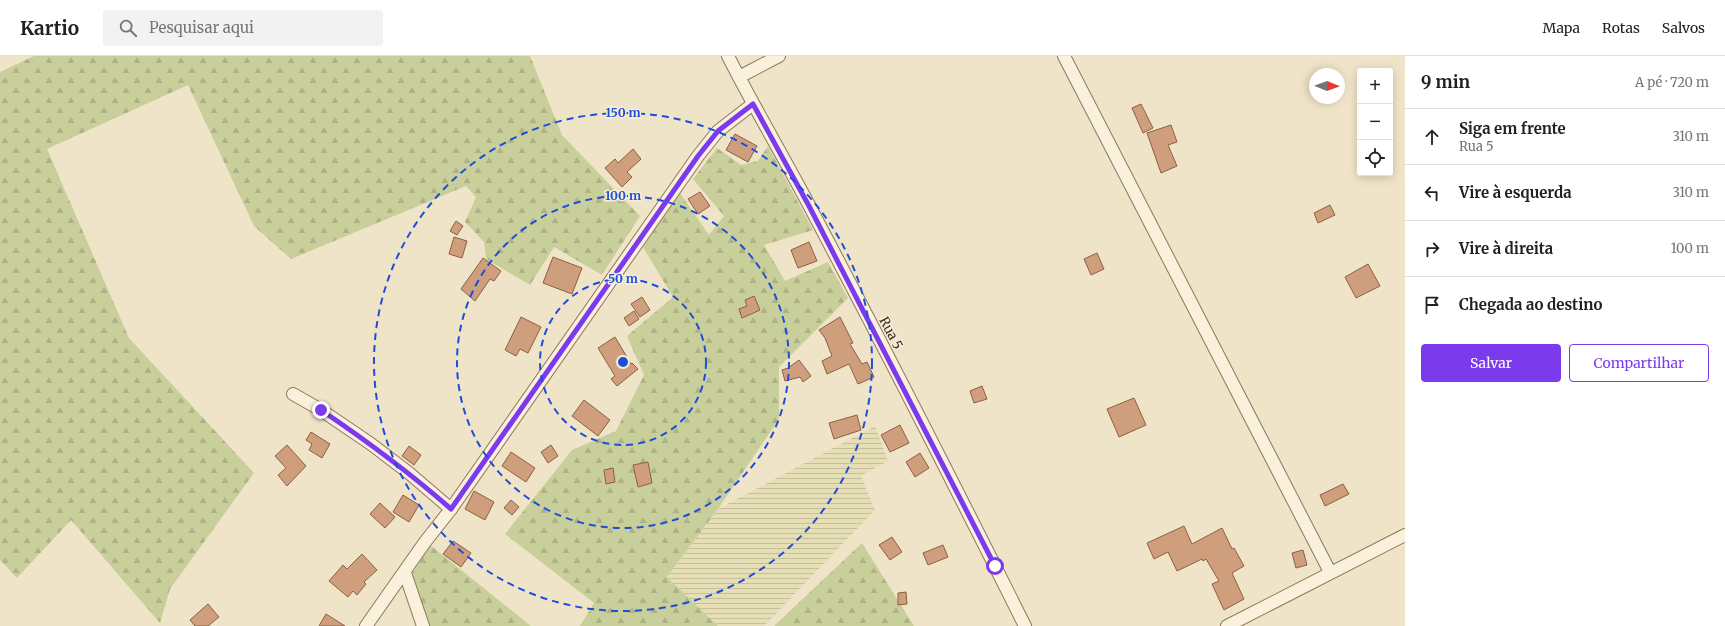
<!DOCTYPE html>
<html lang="pt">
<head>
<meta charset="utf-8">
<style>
	:root { --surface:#fff; --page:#f2f2f2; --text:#202124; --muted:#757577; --line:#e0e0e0; --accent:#7c3aed }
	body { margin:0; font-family:Merriweather,serif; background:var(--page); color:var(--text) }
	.controls { position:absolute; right:12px; top:12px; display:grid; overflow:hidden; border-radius:4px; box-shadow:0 2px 10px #0003 }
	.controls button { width:36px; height:36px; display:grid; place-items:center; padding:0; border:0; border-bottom:1px solid var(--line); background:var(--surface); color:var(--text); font:20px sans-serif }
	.compass { position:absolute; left:1309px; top:12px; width:36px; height:36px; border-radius:50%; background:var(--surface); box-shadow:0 2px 10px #0003; rotate:91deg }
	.stop { position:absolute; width:12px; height:12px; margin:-9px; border:3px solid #7c3aed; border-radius:50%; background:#fff }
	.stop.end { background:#7c3aed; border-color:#fff; box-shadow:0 1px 4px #0008 }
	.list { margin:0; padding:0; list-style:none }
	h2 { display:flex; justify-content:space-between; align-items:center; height:52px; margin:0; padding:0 16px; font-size:17px }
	h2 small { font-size:13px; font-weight:400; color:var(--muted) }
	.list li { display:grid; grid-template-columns:26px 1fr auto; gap:12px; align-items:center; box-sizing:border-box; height:56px; padding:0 16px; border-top:1px solid var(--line) }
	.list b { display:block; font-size:15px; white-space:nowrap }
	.list p { margin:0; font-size:13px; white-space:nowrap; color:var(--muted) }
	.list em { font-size:13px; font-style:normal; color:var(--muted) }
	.actions { display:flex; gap:8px; padding:12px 16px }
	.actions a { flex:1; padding:9px 0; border:1px solid var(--accent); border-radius:4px; text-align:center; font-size:14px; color:var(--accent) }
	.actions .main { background:var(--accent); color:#fff }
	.icon { flex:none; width:22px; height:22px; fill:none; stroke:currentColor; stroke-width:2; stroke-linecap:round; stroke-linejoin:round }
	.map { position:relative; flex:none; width:1405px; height:570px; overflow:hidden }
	header { display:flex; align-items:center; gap:24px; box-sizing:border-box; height:56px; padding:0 20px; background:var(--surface); border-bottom:1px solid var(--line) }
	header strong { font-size:19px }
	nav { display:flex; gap:22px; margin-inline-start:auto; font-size:14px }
	.search { width:280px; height:36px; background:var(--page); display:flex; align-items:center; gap:10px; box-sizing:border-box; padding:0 14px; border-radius:4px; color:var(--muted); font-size:15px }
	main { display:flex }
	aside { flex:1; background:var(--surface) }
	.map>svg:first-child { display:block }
	.farmland { fill:url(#farmland-rules) }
	.forest { fill:url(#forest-firs) }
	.building { fill:#cf9f7d; stroke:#8d5f41 }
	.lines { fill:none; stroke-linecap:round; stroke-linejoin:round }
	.minor-casing { stroke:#8d765c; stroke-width:14 }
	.minor { stroke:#faf1dc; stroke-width:12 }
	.route { stroke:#7c3aed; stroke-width:5 }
	.ring { fill:none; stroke:#1d4ed8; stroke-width:2; stroke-dasharray:7 5 }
	.labels { text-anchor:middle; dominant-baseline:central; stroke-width:3; stroke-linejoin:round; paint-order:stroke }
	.street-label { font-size:13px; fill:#3d2e20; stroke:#f7eed8 }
	.centre { fill:#1d4ed8; stroke:#f7eed8; stroke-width:2 }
	.ring-label { font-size:12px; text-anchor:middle; font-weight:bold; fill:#1d4ed8; stroke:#f7eed8; stroke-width:3; stroke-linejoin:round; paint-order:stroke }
</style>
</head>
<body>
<header>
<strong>Kartio</strong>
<div class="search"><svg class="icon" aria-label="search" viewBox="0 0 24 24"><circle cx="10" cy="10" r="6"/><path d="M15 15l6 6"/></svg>Pesquisar aqui</div>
<nav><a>Mapa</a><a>Rotas</a><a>Salvos</a></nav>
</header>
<main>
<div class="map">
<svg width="1405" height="570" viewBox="0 0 1405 570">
	<defs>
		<pattern id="farmland-rules" width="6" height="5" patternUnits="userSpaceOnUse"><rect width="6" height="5" fill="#e6deb5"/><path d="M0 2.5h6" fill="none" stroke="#c6bf9b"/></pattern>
		<pattern id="forest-firs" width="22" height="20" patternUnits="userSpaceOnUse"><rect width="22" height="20" fill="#c9cf9b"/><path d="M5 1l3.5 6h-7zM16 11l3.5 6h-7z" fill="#aeb285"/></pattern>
	</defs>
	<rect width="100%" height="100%" fill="#f0e4c8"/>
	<!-- farmland -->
	<polygon class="farmland" points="875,370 888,405 861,420 875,454 764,570 718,570 667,521 718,453"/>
	<!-- forest -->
	<g class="forest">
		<polygon points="34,0 530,0 562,79 640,160 602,219 554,191 530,229 486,203 484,186 465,166 476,141 466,130 291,203 254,170 188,29 47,93 129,282 254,417 170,533 160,567 71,464 17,522 0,504 0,16"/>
		<polygon points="768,90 813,174 764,189 785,225 828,206 848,242 779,311 779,363 718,453 667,521 718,570 580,570 594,547 505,478 572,394 616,375 644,319 627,280 673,241 643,191 680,137 709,179 724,160 693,123 717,92 741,109 758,105"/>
		<polygon points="862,487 914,570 774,570"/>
		<polygon points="430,489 531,570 429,570 410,521"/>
	</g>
	<!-- building -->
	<g class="building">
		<polygon points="1141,48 1153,72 1143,77 1132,52"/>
		<polygon points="1171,69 1177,86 1168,89 1177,110 1161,117 1147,77"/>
		<polygon points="735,78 757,90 748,106 726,94"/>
		<polygon points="633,93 641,103 627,116 632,121 622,131 605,112 615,103 618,107"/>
		<polygon points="700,136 710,150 698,158 688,143"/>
		<polygon points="1330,149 1335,159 1318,167 1314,157"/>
		<polygon points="456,165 463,170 457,179 450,175"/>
		<polygon points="454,181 467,185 462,202 449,198"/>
		<polygon points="809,186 817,205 798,212 791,194"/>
		<polygon points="1097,197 1104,213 1091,219 1084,203"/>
		<polygon points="553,201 582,212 572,238 543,227"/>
		<polygon points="483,202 501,215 494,225 490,223 475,245 461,233"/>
		<polygon points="1368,208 1380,230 1356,242 1345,221"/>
		<polygon points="754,240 760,254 742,262 739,253 747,250 745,244"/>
		<polygon points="642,241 650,254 640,261 631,248"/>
		<polygon points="634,255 639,263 629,270 624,262"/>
		<polygon points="521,261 541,271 528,297 520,293 516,300 505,294"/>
		<polygon points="840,261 853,287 850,288 862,308 867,306 874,321 858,328 849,308 827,318 822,305 832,300 825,282 819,274"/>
		<polygon points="615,281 631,308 632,307 638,313 617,330 611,323 615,320 598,292"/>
		<polygon points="799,304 811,320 803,326 800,321 785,325 782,314 788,312"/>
		<polygon points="982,330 987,343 974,347 970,335"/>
		<polygon points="1134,342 1146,369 1119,381 1107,353"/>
		<polygon points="584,344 610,364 598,380 572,360"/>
		<polygon points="857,359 861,374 834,383 829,367"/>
		<polygon points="900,369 909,387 890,396 881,379"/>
		<polygon points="311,376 330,388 322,402 309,394 312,388 306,384"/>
		<polygon points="287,389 306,410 287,430 278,419 286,412 275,400"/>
		<polygon points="551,389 558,400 548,407 541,396"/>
		<polygon points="409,390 421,399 414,409 402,400"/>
		<polygon points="511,396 535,412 526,426 502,410"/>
		<polygon points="920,397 929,412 915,421 906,406"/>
		<polygon points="648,406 652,427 638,431 633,409"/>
		<polygon points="613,412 615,426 606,428 604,414"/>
		<polygon points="1343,428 1349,438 1325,450 1320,439"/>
		<polygon points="474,435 494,446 485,464 465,453"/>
		<polygon points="403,439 419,449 409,466 393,456"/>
		<polygon points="511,444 519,451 512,459 504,452"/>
		<polygon points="380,447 395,461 385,472 370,458"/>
		<polygon points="1184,470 1192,488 1222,472 1232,493 1234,492 1244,510 1232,517 1244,543 1224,554 1212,528 1219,525 1206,503 1203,505 1202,503 1177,515 1168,496 1154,503 1147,487"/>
		<polygon points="892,481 902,496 890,504 879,489"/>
		<polygon points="453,485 471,497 461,511 443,498"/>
		<polygon points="943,489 948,501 928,509 923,497"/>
		<polygon points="1303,494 1307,509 1296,512 1292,497"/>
		<polygon points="362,498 377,514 364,526 366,528 357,539 353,535 348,541 329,525 343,509 347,513"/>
		<polygon points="906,536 907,548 898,549 898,537"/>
		<polygon points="208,548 219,561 208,570 195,570 190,564"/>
		<polygon points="326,558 345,570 319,570"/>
	</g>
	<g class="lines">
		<!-- minor casing -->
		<g class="minor-casing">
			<g id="minor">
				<path d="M728,0C754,51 783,100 810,151C883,289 955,430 1025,570"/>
				<polyline points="1064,0 1330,516"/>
				<polyline points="739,21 779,0"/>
				<polyline points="293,338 321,354 371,388 409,417 451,453"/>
				<polyline points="405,517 423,570"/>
				<polyline points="366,570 425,486 451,453 698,100 718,75 753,48"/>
				<polyline points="1227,570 1405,479"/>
			</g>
		</g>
		<!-- minor -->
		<use href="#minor" class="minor"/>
	</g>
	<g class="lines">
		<!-- route -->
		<path class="route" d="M321,354C367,385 410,417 451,453L698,100L718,75L753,48L809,150L995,510"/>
	</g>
	<!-- distance rings -->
	<g class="ring">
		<circle cx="623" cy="306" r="83"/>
		<circle cx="623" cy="306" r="166"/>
		<circle cx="623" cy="306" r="249"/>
	</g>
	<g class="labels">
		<!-- street labels -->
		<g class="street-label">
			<text transform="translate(891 277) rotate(62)">Rua 5</text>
		</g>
	</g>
	<circle cx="623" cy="306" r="6" class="centre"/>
	<g class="ring-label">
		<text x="623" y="61">150 m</text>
		<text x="623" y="144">100 m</text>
		<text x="623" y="227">50 m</text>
	</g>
</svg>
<div class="controls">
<button>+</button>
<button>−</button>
<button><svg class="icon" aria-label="locate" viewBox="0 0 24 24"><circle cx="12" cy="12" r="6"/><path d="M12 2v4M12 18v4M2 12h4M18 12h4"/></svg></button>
</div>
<svg class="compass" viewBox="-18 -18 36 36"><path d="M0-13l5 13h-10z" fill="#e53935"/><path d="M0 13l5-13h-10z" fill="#757577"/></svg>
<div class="stop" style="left:995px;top:510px"></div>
<div class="stop end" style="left:321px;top:354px"></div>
</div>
<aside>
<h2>9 min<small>A pé · 720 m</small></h2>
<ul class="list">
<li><svg class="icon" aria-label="ahead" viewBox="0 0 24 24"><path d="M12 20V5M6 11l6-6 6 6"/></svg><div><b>Siga em frente</b><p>Rua 5</p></div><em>310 m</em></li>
<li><svg class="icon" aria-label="left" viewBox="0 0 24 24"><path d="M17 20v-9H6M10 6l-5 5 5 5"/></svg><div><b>Vire à esquerda</b></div><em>310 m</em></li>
<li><svg class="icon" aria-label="right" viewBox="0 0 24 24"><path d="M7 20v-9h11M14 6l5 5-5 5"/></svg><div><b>Vire à direita</b></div><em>100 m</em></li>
<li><svg class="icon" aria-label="arrive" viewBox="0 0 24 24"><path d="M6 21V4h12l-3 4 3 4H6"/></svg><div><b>Chegada ao destino</b></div></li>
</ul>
<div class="actions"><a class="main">Salvar</a><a>Compartilhar</a></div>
</aside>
</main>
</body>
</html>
